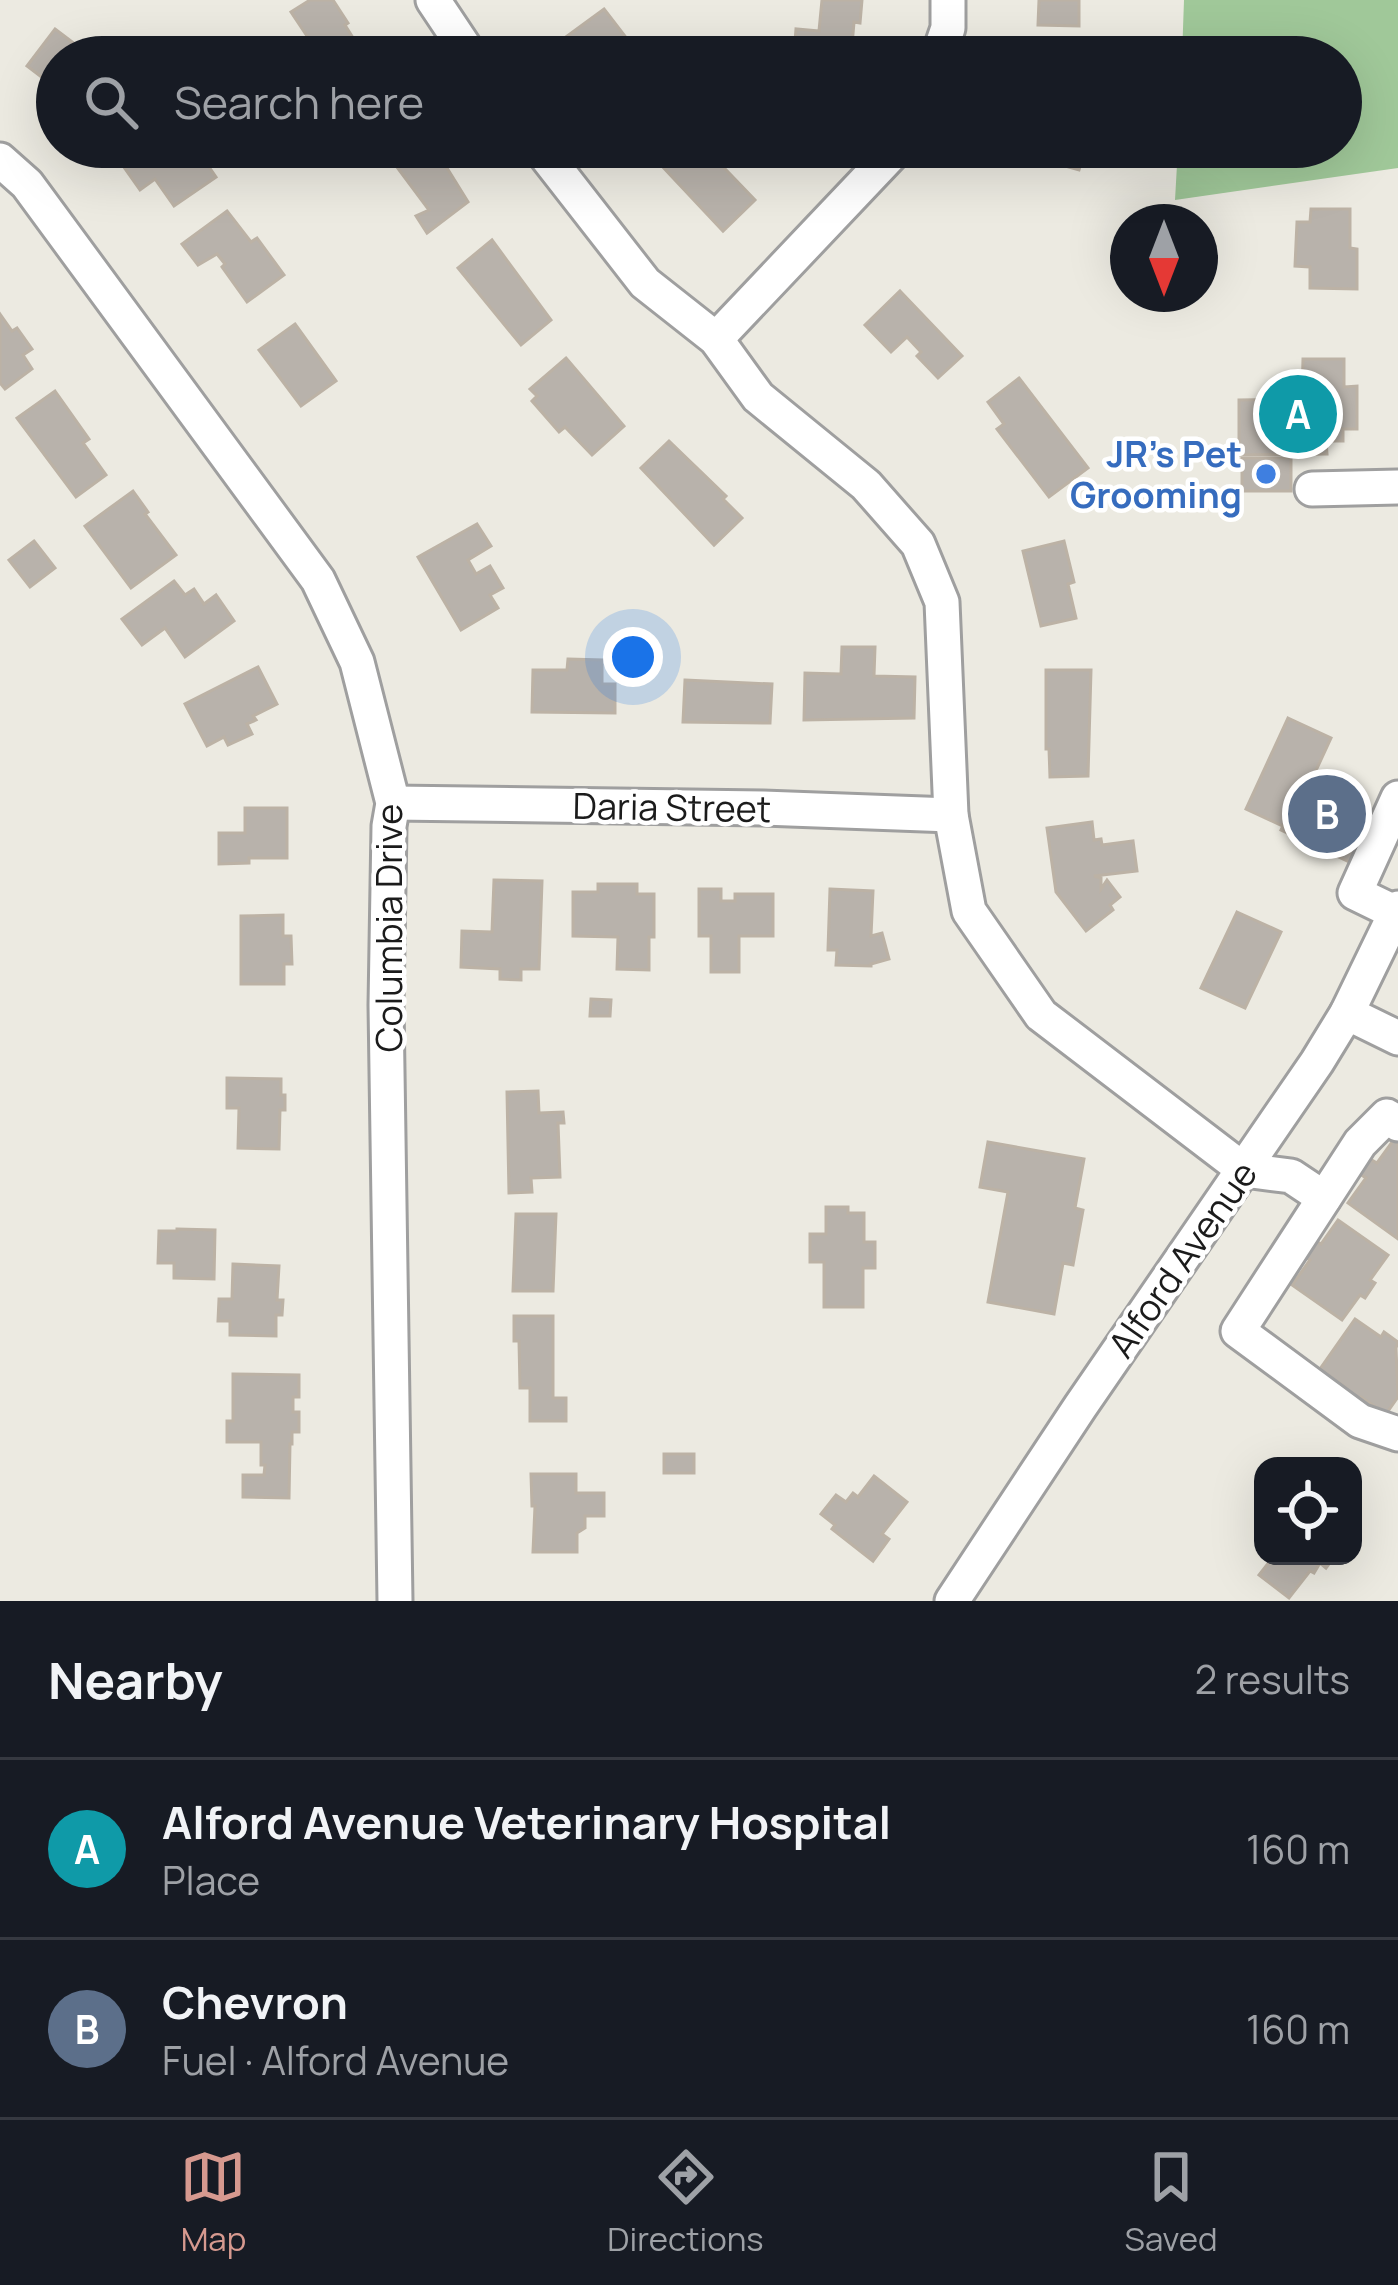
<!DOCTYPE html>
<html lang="en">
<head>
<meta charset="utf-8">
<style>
	:root { --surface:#171b24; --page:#242831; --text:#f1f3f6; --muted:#9ea1a6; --line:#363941; --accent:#d6998f }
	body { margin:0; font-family:Manrope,sans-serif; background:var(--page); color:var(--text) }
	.controls { position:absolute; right:36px; bottom:36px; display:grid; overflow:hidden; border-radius:24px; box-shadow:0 12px 48px #0002 }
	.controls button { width:108px; height:108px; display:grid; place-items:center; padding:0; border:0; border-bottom:3px solid var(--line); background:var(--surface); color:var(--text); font:60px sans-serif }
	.compass { position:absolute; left:1110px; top:204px; width:108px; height:108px; border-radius:50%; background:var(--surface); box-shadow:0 12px 48px #0002; rotate:180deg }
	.you { position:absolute; left:633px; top:657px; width:42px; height:42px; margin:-30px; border:9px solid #fff; border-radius:50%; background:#1a73e8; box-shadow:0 0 0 18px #1a73e833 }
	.badge { display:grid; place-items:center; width:78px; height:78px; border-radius:50%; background:var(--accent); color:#fff; font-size:39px; font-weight:700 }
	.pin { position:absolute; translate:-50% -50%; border:6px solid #fff; box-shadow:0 3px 12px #0006 }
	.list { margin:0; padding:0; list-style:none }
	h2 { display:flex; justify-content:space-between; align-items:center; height:156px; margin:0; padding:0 48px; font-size:51px }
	h2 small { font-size:39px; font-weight:400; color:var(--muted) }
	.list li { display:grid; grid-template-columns:78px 1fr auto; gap:36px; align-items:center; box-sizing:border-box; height:180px; padding:0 48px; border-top:3px solid var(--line) }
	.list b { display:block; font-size:45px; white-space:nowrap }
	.list p { margin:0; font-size:39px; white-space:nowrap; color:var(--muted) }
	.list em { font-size:39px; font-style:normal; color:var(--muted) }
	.icon { flex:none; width:66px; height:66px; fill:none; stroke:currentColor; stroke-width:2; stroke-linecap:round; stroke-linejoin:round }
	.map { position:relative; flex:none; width:1398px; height:1601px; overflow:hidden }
	.search { position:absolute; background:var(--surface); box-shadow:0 12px 48px #0002; left:36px; right:36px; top:36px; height:132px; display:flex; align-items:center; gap:30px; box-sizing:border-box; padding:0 42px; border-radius:66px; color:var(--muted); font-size:45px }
	.sheet { height:516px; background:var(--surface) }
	nav { display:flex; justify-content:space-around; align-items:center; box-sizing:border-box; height:168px; border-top:3px solid var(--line); background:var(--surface); font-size:33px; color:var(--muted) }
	nav a { display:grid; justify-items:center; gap:6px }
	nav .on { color:var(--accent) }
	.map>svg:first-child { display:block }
	.forest { fill:#a0c899 }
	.building { fill:#b8b2ab; stroke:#bcb2a5; stroke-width:3 }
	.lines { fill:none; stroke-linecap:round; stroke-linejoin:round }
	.minor-casing { stroke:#9f9f9f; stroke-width:39 }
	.minor { stroke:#fff; stroke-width:33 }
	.shop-dot { fill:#3f7fe0; stroke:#fff; stroke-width:4.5 }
	.labels { text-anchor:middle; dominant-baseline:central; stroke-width:9; stroke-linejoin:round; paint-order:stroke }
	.shop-label { font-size:36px; font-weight:bold; fill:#366cbe; stroke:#fff; text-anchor:end }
	.street-label { font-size:36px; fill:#1b1b1b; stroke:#fff }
</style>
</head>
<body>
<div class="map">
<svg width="1398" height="1601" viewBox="0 0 1398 1601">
	<rect width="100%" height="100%" fill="#eceae1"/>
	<!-- forest -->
	<polygon class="forest" points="1184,0 1398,0 1398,168 1175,200 1178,147 1341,147 1341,57 1182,57"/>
	<!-- building -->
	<g class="building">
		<polygon points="310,0 333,0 348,23 345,25 365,57 321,57 291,12"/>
		<polygon points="822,0 862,0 860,23 854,22 851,57 794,55 796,29 819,31"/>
		<polygon points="1039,0 1079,0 1079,26 1038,25"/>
		<polygon points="604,9 641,57 576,57 563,39"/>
		<polygon points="55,29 92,57 57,57 56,88 27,66"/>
		<polygon points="131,147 177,147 183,156 196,148 216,177 174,206 155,179 140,190 119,160 133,150"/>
		<polygon points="382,147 434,147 468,202 427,233 416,216 429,210"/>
		<polygon points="680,147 704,147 755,200 723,231 661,165"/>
		<polygon points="1036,147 1086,147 1079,170 1033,157"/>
		<polygon points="1311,209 1350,209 1350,248 1357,249 1357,289 1310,288 1310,267 1295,266 1297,222 1310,222"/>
		<polygon points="227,211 251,242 257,238 284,275 247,302 222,267 225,264 217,254 198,265 182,244"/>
		<polygon points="492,240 551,320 521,345 458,268"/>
		<polygon points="900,291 962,356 938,378 917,356 921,352 907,337 891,352 865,325"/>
		<polygon points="0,314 12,331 17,328 32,349 23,355 32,369 5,389 0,383"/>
		<polygon points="295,324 336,381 301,406 259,350"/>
		<polygon points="566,358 624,426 592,455 565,427 559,432 532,401 537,396 530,389"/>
		<polygon points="1303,359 1344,359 1344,387 1357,386 1357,429 1343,429 1343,441 1326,441 1327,454 1239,455 1239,400 1302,399"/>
		<polygon points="1019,378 1088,468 1049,497 997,429 1004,424 988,402"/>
		<polygon points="55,391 89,439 83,443 106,475 76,497 17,418"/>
		<polygon points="669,441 726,496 723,499 742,518 714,545 641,468"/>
		<rect x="1242" y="458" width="49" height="33"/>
		<polygon points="133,491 148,512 145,514 176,555 131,588 85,526"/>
		<polygon points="477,524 491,546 468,560 476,574 490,566 503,588 490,595 498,608 461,630 418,557"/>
		<polygon points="34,541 55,568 30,587 9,560"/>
		<polygon points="1064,541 1074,582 1068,584 1076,618 1041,626 1023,551"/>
		<polygon points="174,581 185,595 194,589 204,604 216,595 234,621 185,657 165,628 142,645 122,619"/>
		<polygon points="842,647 875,647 874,676 915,677 914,718 804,720 805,673 841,674"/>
		<polygon points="568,659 602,660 602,684 615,684 615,713 532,712 533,670 567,670"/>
		<polygon points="258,667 277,704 253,716 256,720 247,724 252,734 228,745 224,737 207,746 185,704"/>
		<polygon points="1046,670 1091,670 1088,776 1050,777 1049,749 1046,749"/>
		<polygon points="685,680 772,684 770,723 683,722"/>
		<polygon points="1288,718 1331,738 1289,829 1246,809"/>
		<polygon points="1304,781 1382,816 1358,866 1281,830"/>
		<polygon points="245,808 287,808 287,858 249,858 249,863 219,864 219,833 245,833"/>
		<polygon points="1092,822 1094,840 1101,839 1102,845 1133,841 1137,871 1094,876 1101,878 1101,889 1107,880 1120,897 1110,905 1113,910 1086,931 1056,892 1047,828"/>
		<polygon points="494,880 542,881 539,969 521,969 521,980 500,979 500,969 461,967 462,931 492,932"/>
		<polygon points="598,884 637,884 637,894 654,894 654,937 649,937 649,970 617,969 618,937 573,936 573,892 598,892"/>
		<polygon points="699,889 721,889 721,901 735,901 735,894 773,894 773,936 739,936 739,972 711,972 711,936 699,936"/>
		<polygon points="830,889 873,891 871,936 882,933 889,959 871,964 871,966 836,965 837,950 828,950"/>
		<polygon points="1237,912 1281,932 1245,1008 1201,988"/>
		<polygon points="283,915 283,936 291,936 292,964 284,964 284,984 241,984 241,916"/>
		<polygon points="591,999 611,1000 610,1016 590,1016"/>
		<polygon points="227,1078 281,1079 281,1095 285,1095 285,1110 280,1110 279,1149 238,1148 239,1108 227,1108"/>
		<polygon points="538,1091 539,1113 563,1112 564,1123 558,1123 560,1177 531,1178 532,1192 509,1193 507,1092"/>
		<polygon points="1395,1138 1398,1140 1398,1239 1348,1203 1366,1178 1360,1174 1370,1159 1377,1163"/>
		<polygon points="988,1142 1084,1159 1075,1208 1083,1210 1073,1265 1063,1263 1054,1314 988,1302 1008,1192 980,1187"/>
		<polygon points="826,1207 848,1207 848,1213 864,1213 864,1242 875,1242 875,1268 863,1268 863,1307 824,1307 824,1262 810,1262 810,1234 826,1234"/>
		<polygon points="516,1214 556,1214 553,1291 513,1291"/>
		<polygon points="1338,1220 1388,1255 1370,1280 1375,1283 1365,1298 1360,1295 1342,1320 1292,1285 1310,1260 1305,1257 1316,1241 1321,1244"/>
		<polygon points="177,1229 215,1230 214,1279 174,1278 174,1263 158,1263 159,1231 177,1231"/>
		<polygon points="233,1264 279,1266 277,1300 283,1300 282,1315 276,1315 276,1336 230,1335 230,1321 218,1321 219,1299 232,1299"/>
		<polygon points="514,1316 553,1316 553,1398 566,1398 566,1421 530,1421 530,1388 520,1388 519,1341 514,1341"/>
		<polygon points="1355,1319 1381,1337 1384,1332 1398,1342 1396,1348 1398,1397 1386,1414 1361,1397 1357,1402 1342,1392 1345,1387 1320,1369"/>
		<polygon points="233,1374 299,1375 299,1397 293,1397 293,1412 299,1412 299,1432 292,1432 292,1444 290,1444 289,1498 243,1497 243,1475 264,1475 265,1465 261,1465 261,1442 227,1442 227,1421 233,1421"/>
		<rect x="664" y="1454" width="30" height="19"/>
		<polygon points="531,1474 576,1474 576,1493 604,1493 604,1516 585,1516 585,1528 577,1533 577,1552 533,1552 535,1506 532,1506"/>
		<polygon points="874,1476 907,1502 882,1534 889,1539 873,1561 832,1529 835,1525 821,1514 836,1495 846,1502 853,1493 858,1497"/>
		<polygon points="1274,1556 1335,1556 1326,1568 1320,1563 1314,1573 1310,1571 1289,1598 1259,1575"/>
	</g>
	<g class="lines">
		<!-- minor casing -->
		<g class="minor-casing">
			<g id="minor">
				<polyline points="433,0 471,57"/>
				<polyline points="938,57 948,28 948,0"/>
				<polyline points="539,147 645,283 716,339 758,397 866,485 918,544 942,602 951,815 969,911 1041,1015 1244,1170 1291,1176 1324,1198"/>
				<polyline points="0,160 27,184 318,580 357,662 393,803 389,826 386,1005 395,1601"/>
				<polyline points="716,339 898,147"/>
				<polyline points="1312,489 1398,487"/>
				<polyline points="393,803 763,808 951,815"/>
				<polyline points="1396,913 1355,893 1398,798"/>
				<polyline points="1347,1013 1398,1038"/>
				<polyline points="1398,1124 1387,1116 1360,1143 1238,1331 1360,1421 1398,1434"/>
				<polyline points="952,1601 1080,1407 1317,1062 1347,1013 1398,908"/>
			</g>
		</g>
		<!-- minor -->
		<use href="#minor" class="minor"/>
	</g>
	<!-- markers -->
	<circle class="shop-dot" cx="1266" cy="474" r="12"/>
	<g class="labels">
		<!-- shop labels -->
		<g class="shop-label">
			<text x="1242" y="453">JR's Pet<tspan x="1242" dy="41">Grooming</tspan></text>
		</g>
		<!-- street labels -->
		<g class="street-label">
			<text transform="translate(672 807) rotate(1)">Daria Street</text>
			<text transform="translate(388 928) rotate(-90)">Columbia Drive</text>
			<text transform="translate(1182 1259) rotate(-55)">Alford Avenue</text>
		</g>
	</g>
</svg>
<div class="controls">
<button><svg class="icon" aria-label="locate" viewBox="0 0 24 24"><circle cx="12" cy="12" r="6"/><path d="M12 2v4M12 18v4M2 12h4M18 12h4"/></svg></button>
</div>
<svg class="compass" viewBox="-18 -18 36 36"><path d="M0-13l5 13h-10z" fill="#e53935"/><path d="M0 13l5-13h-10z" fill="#9ea1a6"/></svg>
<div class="you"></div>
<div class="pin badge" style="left:1298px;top:414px;background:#0f9aa8">A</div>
<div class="pin badge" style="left:1327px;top:814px;background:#5c6f8a">B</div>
<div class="search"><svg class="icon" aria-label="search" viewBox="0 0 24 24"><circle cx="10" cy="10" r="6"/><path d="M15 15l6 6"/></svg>Search here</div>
</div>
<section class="sheet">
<h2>Nearby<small>2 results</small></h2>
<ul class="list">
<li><span class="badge" style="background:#0f9aa8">A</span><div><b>Alford Avenue Veterinary Hospital</b><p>Place</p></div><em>160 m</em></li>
<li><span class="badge" style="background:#5c6f8a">B</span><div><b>Chevron</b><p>Fuel · Alford Avenue</p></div><em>160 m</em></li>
</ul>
</section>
<nav>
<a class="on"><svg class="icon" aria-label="map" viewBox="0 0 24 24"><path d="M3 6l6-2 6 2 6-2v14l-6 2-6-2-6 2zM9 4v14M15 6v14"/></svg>Map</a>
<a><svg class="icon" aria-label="directions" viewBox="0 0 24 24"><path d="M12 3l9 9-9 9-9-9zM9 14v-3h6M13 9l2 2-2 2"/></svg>Directions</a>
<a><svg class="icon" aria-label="saved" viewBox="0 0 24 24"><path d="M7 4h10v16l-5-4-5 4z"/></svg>Saved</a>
</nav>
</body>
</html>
